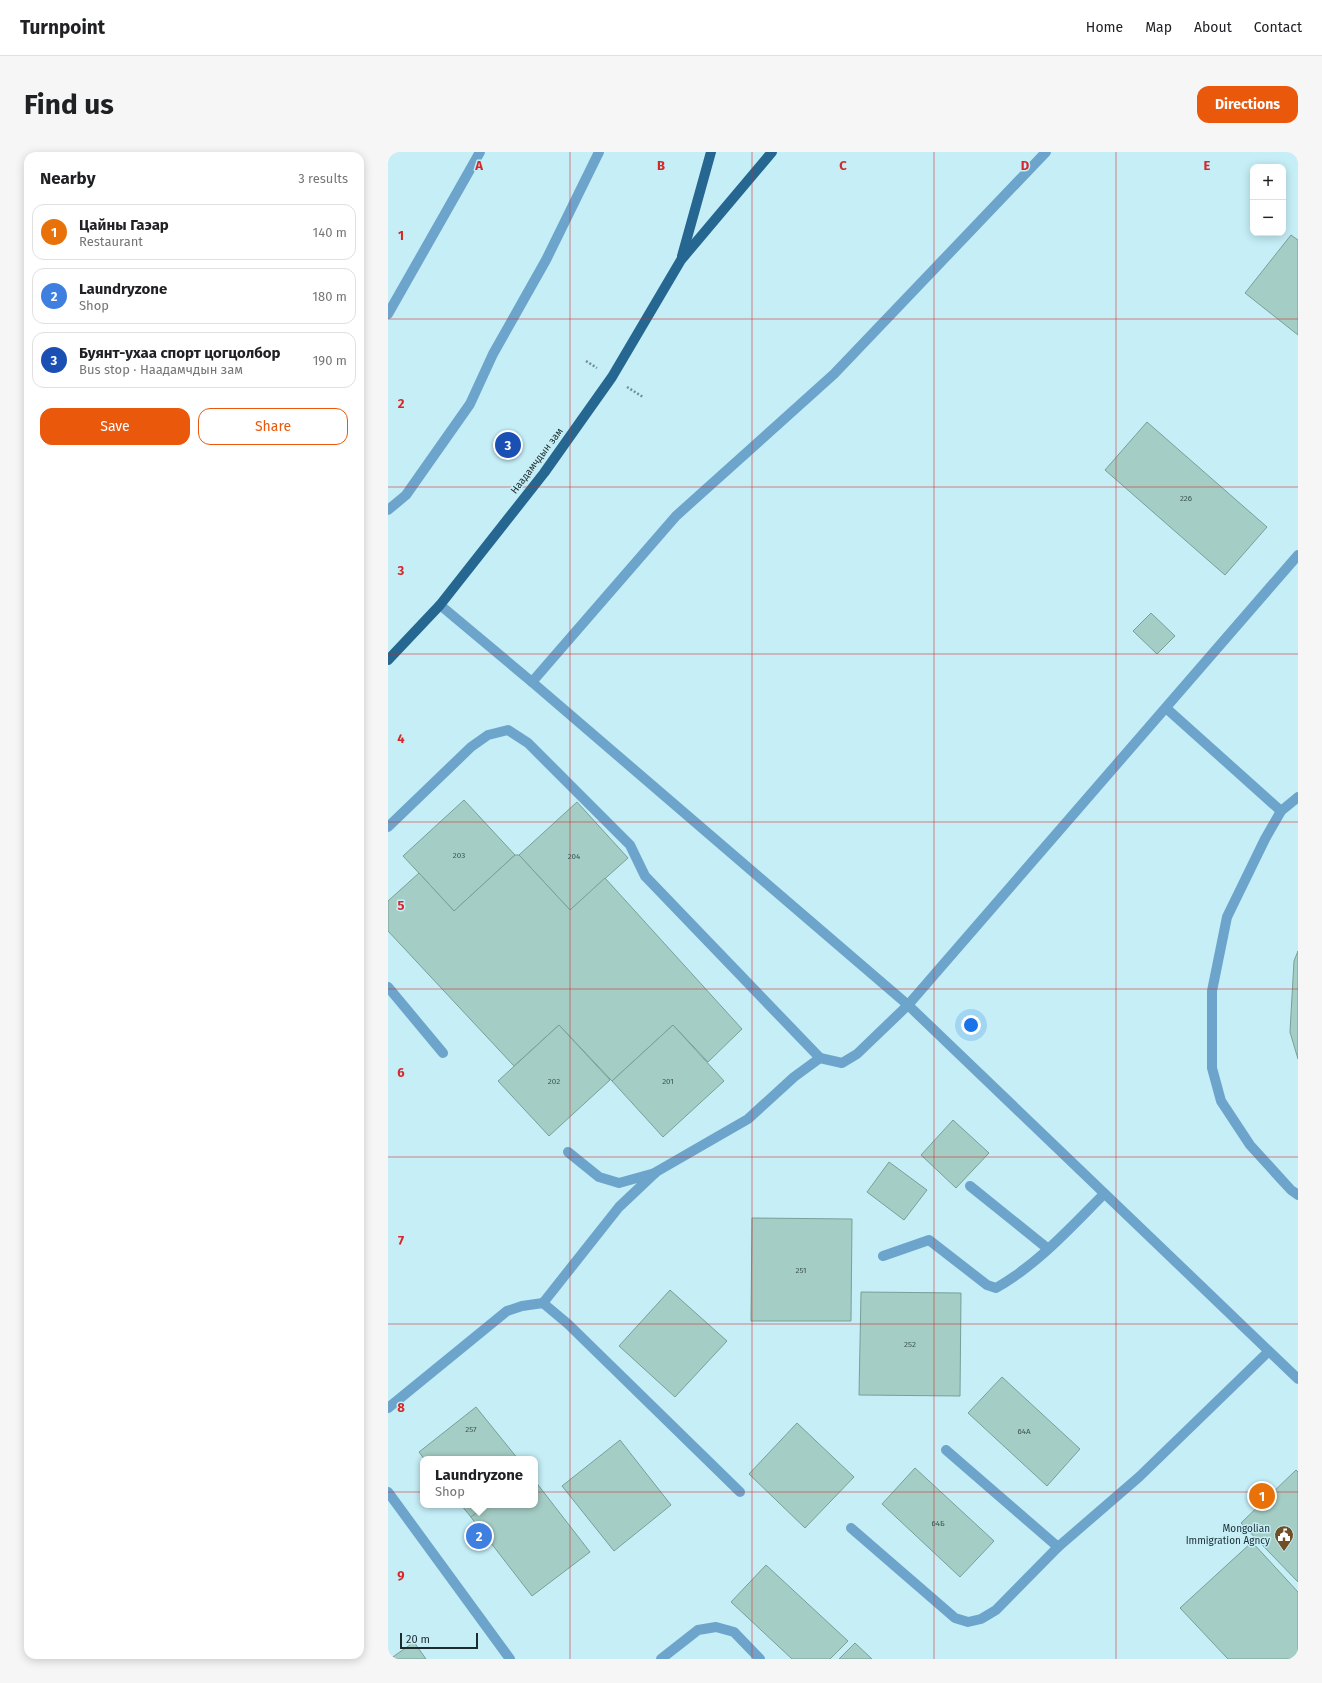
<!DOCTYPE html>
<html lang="en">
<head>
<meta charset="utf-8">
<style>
	:root { --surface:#fff; --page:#f6f6f6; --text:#202124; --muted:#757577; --line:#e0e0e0; --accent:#ea580c }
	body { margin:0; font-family:"Fira Sans",sans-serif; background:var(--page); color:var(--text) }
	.controls { position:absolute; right:12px; top:12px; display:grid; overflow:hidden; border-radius:8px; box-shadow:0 2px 10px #0003 }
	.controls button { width:36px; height:36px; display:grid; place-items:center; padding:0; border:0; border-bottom:1px solid var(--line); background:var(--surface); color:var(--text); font:20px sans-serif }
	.scale { position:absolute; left:12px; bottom:10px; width:78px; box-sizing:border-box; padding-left:4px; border:2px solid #1b2b2e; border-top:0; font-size:11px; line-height:14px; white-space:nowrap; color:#1b2b2e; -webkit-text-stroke:3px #c5eef6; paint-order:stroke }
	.you { position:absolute; left:583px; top:873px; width:14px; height:14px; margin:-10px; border:3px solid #fff; border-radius:50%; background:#1a73e8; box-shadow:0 0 0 6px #1a73e833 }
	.badge { display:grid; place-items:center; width:26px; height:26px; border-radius:50%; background:var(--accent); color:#fff; font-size:13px; font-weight:700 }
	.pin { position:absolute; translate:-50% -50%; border:2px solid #fff; box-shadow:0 1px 4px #0006 }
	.popup { position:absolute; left:32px; top:1304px; width:118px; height:52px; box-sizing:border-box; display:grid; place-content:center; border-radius:8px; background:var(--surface); filter:drop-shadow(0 1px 3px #0005); font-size:13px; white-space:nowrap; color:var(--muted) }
	.popup b { font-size:15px; color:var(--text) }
	.popup::after { content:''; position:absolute; left:50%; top:100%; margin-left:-8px; border:8px solid transparent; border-top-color:var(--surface) }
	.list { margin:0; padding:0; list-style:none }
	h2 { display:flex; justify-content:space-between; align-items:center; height:52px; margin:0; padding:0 16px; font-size:17px }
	h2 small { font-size:13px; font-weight:400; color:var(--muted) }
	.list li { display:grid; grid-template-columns:26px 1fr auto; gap:12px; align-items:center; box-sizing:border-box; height:56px; margin:0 8px 8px; padding:0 8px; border:1px solid var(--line); border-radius:12px }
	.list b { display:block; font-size:15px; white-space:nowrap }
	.list p { margin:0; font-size:13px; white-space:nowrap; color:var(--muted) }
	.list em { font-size:13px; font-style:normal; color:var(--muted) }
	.actions { display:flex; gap:8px; padding:12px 16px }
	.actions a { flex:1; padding:9px 0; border:1px solid var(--accent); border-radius:12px; text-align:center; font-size:14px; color:var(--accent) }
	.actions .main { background:var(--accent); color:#fff }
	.map { position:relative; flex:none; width:910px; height:1507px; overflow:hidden; border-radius:12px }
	header { display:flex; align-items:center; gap:24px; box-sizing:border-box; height:56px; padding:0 20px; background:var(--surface); border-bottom:1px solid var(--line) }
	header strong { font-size:19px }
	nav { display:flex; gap:22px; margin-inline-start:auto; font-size:14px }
	.intro { display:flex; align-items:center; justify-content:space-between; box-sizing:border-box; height:96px; padding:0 24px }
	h1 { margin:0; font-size:28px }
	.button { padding:10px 18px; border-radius:12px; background:var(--accent); color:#fff; font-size:14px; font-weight:700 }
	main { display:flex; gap:24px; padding:0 24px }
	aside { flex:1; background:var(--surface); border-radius:12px; box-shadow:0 2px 10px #0003 }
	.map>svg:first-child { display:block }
	.building { fill:#a4cdc5; stroke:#78a099 }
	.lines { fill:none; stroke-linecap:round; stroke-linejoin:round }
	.path { stroke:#728f94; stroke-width:2.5; stroke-dasharray:2 2; stroke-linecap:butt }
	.minor { stroke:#6ca4cb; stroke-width:10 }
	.major { stroke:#256790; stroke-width:10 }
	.grid { fill:none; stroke:#d62828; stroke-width:1; stroke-opacity:0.55 }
	.labels { text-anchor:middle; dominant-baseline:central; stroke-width:3; stroke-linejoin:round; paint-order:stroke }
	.number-label { font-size:8px; fill:#3d5454 }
	.street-label { font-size:10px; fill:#1b2b2e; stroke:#c5eef6 }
	.poi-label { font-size:10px; fill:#1b2b2e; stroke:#c5eef6; text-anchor:end }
	.grid-label { font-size:13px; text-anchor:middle; font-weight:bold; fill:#d62828; stroke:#c5eef6; stroke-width:3; stroke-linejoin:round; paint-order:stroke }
</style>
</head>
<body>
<header>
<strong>Turnpoint</strong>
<nav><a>Home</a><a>Map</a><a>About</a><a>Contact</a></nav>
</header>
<div class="intro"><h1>Find us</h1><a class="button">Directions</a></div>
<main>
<aside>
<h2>Nearby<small>3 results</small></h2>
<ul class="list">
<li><span class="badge" style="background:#e8710a">1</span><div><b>Цайны Гаэар</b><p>Restaurant</p></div><em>140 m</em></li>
<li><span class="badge" style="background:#3f7fe0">2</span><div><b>Laundryzone</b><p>Shop</p></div><em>180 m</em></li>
<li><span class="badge" style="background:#1a4fb4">3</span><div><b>Буянт-ухаа спорт цогцолбор</b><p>Bus stop · Наадамчдын зам</p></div><em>190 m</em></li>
</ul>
<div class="actions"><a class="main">Save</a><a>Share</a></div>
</aside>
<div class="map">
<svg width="910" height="1507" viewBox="0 0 910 1507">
	<rect width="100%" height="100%" fill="#c5eef6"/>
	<!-- building -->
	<g class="building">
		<polygon points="903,83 910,88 910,183 857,141"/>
		<polygon points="759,270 879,375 837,423 717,318"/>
		<polygon points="763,461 787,484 769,502 745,479"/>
		<polygon points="76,648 127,703 66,759 15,704"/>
		<polygon points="189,650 240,706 182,758 131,703"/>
		<polygon points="127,703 131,703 182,758 217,726 354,877 320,910 285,873 224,929 171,873 126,914 0,779 0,749 31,721 66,759"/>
		<polygon points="910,799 910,907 902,880 906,809"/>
		<polygon points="171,873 222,928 161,984 110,929"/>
		<polygon points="285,873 336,929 275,985 224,929"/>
		<polygon points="565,968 601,1001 568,1036 533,1003"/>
		<polygon points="501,1010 539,1038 516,1068 479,1040"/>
		<polygon points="364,1066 464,1067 463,1169 363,1169"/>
		<polygon points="282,1138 339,1189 287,1245 231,1194"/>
		<polygon points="473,1140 573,1141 572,1244 471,1243"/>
		<polygon points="614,1225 692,1297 659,1334 580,1261"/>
		<polygon points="88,1255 130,1307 36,1307 31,1300"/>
		<polygon points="409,1271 466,1325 417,1376 361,1322"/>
		<polygon points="232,1288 283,1353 226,1399 174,1334"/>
		<polygon points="527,1316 606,1389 572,1425 494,1352"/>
		<polygon points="908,1318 910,1320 910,1430 853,1371"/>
		<polygon points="147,1329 202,1400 144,1444 82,1364 97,1353 147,1353"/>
		<polygon points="73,1353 98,1353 83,1365"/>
		<polygon points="864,1390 910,1440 910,1507 840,1507 792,1456"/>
		<polygon points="378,1413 460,1489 442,1507 404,1507 343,1450"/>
		<polygon points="26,1490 38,1507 2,1507"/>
		<polygon points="467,1491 484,1507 451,1507"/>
	</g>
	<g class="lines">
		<!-- path -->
		<g class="path">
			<polyline points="198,209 209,216"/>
			<polyline points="239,235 255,245"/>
		</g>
		<!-- minor -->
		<g class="minor">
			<polyline points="0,162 92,0"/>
			<polyline points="0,358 18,343 82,252 105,202 158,108 211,0"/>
			<polyline points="52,453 144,530 520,853 910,1227"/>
			<polyline points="144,530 288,364 446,222 658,0"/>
			<polyline points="778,556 893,659"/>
			<polyline points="910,645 893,659 877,687 839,765 824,839 824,916 833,949 862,993 903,1038 910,1043"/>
			<polyline points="0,675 83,595 100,583 120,578 140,591 242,693 257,724 432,906 406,925 360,967 268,1020 231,1055 155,1151"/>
			<polyline points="0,835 55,901"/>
			<polyline points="432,906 454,911 469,902 520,853 910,403"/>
			<polyline points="180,1000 211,1025 231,1031 267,1021"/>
			<polyline points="582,1034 659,1096"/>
			<path d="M495,1104L541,1088L599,1133L608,1136C649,1113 683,1075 716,1042"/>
			<polyline points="0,1256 119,1159 134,1154 155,1151 180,1172 352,1340"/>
			<polyline points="558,1298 670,1395"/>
			<polyline points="0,1340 122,1507"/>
			<polyline points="463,1376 567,1466 580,1470 593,1467 608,1458 670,1395 751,1325 880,1200"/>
			<polyline points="273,1507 310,1478 328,1475 346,1480 372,1507"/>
		</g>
		<!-- major -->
		<g class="major">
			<polyline points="294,104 323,0"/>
			<polyline points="0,508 52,453 156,321 224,225 293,108 384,0"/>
		</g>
	</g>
	<!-- grid -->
	<path class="grid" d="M182,0V1507M364,0V1507M546,0V1507M728,0V1507M0,167H910M0,335H910M0,502H910M0,670H910M0,837H910M0,1005H910M0,1172H910M0,1340H910"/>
	<!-- icons -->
	<defs>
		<g id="civic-pin" transform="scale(1)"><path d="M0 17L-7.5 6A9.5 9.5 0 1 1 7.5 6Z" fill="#704f26" stroke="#c5eef6"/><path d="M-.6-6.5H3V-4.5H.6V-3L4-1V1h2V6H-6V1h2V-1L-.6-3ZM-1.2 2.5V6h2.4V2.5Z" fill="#fff"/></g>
	</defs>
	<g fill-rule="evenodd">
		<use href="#civic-pin" x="896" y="1383"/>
	</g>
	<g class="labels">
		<!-- number labels -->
		<g class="number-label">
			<text x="798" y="346">226</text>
			<text x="71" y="703">203</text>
			<text x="186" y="704">204</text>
			<text x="166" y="929">202</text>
			<text x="280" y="929">201</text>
			<text x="413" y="1118">251</text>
			<text x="522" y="1192">252</text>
			<text x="83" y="1277">257</text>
			<text x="636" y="1279">64А</text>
			<text x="550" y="1371">64Б</text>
		</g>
		<!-- street labels -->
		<g class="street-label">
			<text transform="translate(149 309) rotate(-53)">Наадамчдын зам</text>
		</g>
		<!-- poi labels -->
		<g class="poi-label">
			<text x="882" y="1377">Mongolian<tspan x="882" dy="12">Immigration Agncy</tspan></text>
		</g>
	</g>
	<g class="grid-label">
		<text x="91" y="18">A</text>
		<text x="273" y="18">B</text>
		<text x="455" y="18">C</text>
		<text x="637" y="18">D</text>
		<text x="819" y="18">E</text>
		<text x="13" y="88">1</text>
		<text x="13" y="256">2</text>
		<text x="13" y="423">3</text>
		<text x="13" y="591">4</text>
		<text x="13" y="758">5</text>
		<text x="13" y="925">6</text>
		<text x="13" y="1093">7</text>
		<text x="13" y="1260">8</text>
		<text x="13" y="1428">9</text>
	</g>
</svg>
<div class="controls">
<button>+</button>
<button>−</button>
</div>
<div class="scale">20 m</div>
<div class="you"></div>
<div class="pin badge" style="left:874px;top:1344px;background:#e8710a">1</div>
<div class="pin badge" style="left:91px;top:1384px;background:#3f7fe0">2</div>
<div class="popup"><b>Laundryzone</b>Shop</div>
<div class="pin badge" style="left:120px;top:293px;background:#1a4fb4">3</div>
</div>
</main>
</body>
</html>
